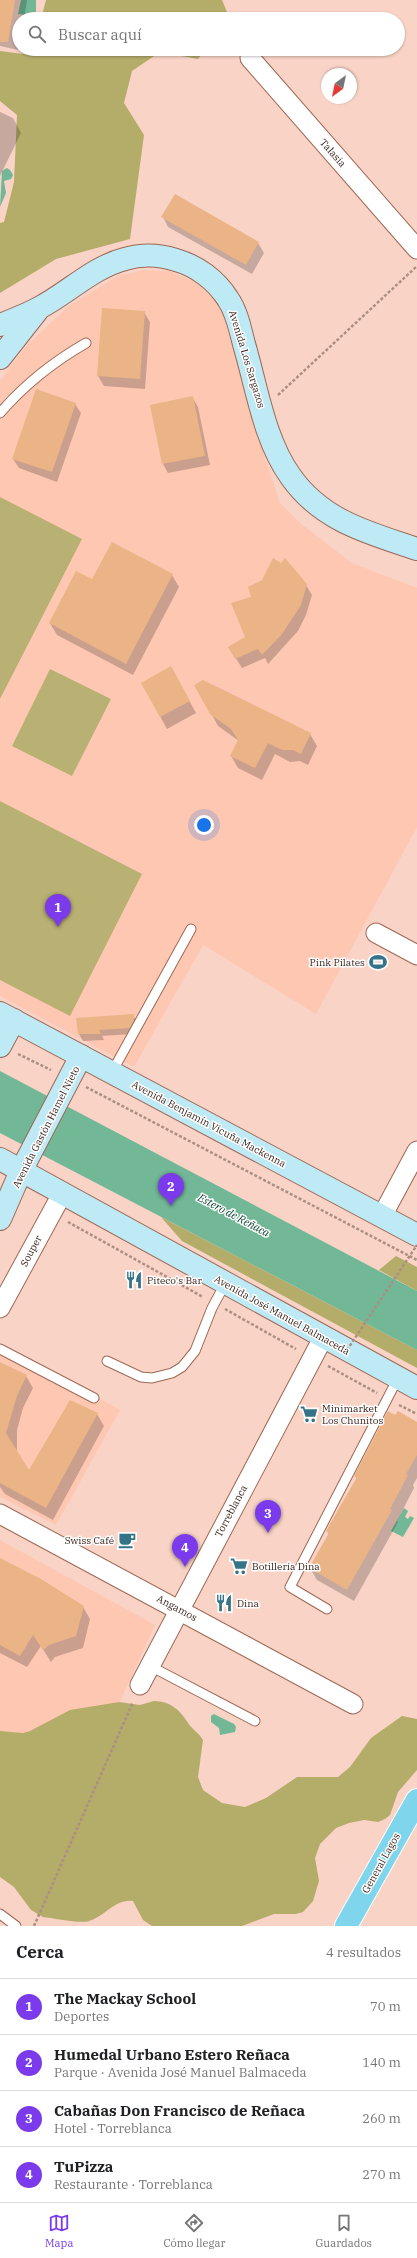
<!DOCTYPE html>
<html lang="es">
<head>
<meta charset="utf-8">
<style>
	:root { --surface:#fff; --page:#f2f2f2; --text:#202124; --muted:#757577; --line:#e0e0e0; --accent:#7c3aed }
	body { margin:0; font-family:"IBM Plex Serif",serif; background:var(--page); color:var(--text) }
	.compass { position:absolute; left:321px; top:68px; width:36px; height:36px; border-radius:50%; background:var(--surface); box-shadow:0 1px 3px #0004; rotate:213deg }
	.you { position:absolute; left:204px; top:825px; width:14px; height:14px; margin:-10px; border:3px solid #fff; border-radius:50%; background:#1a73e8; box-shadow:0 0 0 6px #1a73e833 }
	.badge { display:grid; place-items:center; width:26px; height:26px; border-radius:50%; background:var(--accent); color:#fff; font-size:13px; font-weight:700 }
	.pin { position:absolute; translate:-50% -33px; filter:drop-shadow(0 1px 2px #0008) }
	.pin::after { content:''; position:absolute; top:21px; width:14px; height:12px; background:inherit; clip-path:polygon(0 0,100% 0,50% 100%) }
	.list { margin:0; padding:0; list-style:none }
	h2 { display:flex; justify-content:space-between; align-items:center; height:52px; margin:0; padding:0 16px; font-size:17px }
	h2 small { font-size:13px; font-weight:400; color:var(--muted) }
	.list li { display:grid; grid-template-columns:26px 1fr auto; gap:12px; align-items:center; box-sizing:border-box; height:56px; padding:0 16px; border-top:1px solid var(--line) }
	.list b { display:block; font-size:15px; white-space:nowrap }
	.list p { margin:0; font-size:13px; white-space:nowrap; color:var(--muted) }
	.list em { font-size:13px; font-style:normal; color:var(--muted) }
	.icon { flex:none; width:22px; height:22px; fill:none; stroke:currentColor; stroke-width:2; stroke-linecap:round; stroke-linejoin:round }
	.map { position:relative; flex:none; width:417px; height:1926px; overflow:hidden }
	.search { position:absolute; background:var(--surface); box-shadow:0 1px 3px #0004; left:12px; right:12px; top:12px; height:44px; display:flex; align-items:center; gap:10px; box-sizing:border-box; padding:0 14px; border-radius:22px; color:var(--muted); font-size:15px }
	.sheet { height:276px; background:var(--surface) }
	nav { display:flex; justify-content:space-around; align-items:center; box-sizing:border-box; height:56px; border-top:1px solid var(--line); background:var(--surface); font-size:11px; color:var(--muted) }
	nav a { display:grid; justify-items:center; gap:2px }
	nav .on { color:var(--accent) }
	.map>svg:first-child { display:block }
	.built { fill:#fec7b2 }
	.green { fill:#b9b173 }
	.forest { fill:#b4ac69 }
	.water { fill:#72b896 }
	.shadow { fill:#0003 }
	.building { fill:#eab486 }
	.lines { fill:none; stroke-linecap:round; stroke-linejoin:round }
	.lane-casing { stroke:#9e6854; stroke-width:11 }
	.street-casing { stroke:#9e6854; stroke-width:21 }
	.secondary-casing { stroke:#9e6854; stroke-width:24 }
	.primary-casing { stroke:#fff; stroke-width:24 }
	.path { stroke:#ad8e83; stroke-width:2.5; stroke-dasharray:3 2; stroke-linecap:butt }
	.lane { stroke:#fff; stroke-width:9 }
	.street { stroke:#fff; stroke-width:19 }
	.secondary { stroke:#beeaf6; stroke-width:22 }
	.primary { stroke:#7ed5ec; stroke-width:22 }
	.path-bridge { stroke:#ad8e83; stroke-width:2.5; stroke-dasharray:3 2; stroke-linecap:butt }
	.labels { text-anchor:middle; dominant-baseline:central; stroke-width:3; stroke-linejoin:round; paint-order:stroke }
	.street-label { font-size:10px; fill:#331d15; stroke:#fefefe }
	.poi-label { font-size:10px; fill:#331d15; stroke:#fefefe; text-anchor:start }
	.water-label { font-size:11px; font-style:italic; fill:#023f29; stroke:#fefefe }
</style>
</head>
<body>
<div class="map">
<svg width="417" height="1926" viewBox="0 0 417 1926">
	<rect width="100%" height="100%" fill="#f8d3c6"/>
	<!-- built -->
	<g class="built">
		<polygon points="143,270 169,271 195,282 207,291 226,315 231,330 263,451 280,503 301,524 352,563 417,588 417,827 316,1014 203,945 134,1067 0,996 0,381 27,345 69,306 118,276"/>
		<polygon points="0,1345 120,1410 56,1525 0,1497"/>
		<polygon points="0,1540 155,1625 77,1795 0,1763"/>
	</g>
	<!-- green -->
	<g class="green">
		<polygon points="0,497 82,539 0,699"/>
		<polygon points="50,669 111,699 72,776 12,746"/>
		<polygon points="0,801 142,874 70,1016 0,980"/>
	</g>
	<!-- forest -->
	<g class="forest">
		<polygon points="46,0 222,0 229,17 227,19 41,19"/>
		<polygon points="33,49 206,49 198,59 160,52 132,71 124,103 144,135 130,239 56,259 0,293 0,223 4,222 14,182 17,115 0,101 0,51 31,55"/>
		<polygon points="161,1217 417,1350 417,1368 182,1241"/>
		<polygon points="396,1256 417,1267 417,1291 379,1270"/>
		<path d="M154,1701C170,1701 180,1710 188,1723C192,1729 199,1733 203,1740L198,1777L203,1790L222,1803L245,1807L266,1798L297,1777H338L350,1767L371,1738L402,1716L417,1719V1770L398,1792L390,1815L385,1819L378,1822L364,1820L349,1823L336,1828L320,1844L315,1858L319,1881L313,1901L303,1912L296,1914H274L242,1926H152L143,1920L133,1901C114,1899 106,1916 89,1921C81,1924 53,1918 43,1917L31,1910L14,1887L0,1877V1731L23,1733L30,1731L70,1710L119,1702L140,1705Z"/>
	</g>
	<!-- water -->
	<g class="water">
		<polygon points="21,0 36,0 36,16 18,14"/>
		<polygon points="7,168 10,170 13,175 11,179 4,181 6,193 0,207 2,171"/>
		<polygon points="0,1071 417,1291 417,1350 0,1133"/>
		<polygon points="404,1508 408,1511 405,1517 408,1519 410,1516 414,1518 403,1537 391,1531"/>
		<polygon points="214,1714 234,1724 236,1727 235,1732 220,1735 219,1728 211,1722 211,1716"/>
	</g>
	<!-- shadow -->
	<g class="shadow">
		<polygon points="0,0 27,0 24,19 19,19 18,50 0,46"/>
		<polygon points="0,112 13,118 21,133 0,176"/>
		<polygon points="163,217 258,243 264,253 252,274 168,227"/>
		<polygon points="103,309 144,312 150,322 145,389 104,386 98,376"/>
		<polygon points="192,397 198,407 210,465 168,473 163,464"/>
		<polygon points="75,404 81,413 57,482 19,468 13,459"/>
		<polygon points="172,575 179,587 133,675 57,635 50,623"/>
		<polygon points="306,585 312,595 306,615 298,631 268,664 265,658 242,668 235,657 247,638"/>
		<polygon points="178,680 196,713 167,729 142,683"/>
		<polygon points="211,713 310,734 317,746 308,765 300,761 290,762 275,754 262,780 238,768 231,756 239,741 218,726"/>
		<polygon points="133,1015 137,1022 133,1034 102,1036 104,1040 83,1041 79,1034 77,1019"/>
		<polygon points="0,1370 26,1376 33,1388 23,1408 17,1430 17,1453 29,1472 97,1414 104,1426 53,1520 5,1494 0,1487"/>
		<polygon points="417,1424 417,1478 413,1485 414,1488 397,1521 398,1522 354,1601 317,1580 310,1568 329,1534 327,1531 357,1479 355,1476"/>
		<polygon points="0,1559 83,1607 90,1619 83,1648 55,1657 51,1662 41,1646 27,1667 0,1653"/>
	</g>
	<!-- building -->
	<g class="building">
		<polygon points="0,0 15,0 8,42 0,42"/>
		<polygon points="175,194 259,242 246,265 161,217"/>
		<polygon points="102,308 145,311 140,379 97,376"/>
		<polygon points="36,389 76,403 52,472 12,459"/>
		<polygon points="193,396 205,456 162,464 150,405"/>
		<polygon points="112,542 173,574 126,664 49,623 76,571 92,579"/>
		<polygon points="273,558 281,563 285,558 307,584 301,605 282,634 262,655 258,649 235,659 228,647 245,637 231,603 251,597 248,587 262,580"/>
		<polygon points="171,666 190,701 160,717 141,683"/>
		<polygon points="203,680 311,733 301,754 293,750 282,750 268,743 255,768 230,756 238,740 231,729 210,714 194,685"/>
		<polygon points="134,1014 134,1020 130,1028 99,1030 101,1034 78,1034 76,1018"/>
		<polygon points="0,1362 27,1375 17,1396 6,1433 29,1470 70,1400 98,1413 46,1508 0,1483"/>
		<polygon points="388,1411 395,1415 398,1411 417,1422 417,1455 406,1474 408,1475 390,1509 392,1510 347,1590 309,1568 329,1533 326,1531 357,1477 354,1476"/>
		<polygon points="0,1558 41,1579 84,1606 76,1636 49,1645 43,1650 33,1635 20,1656 0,1645"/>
	</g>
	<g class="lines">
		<!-- lane casing -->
		<g class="lane-casing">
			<g id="lane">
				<path d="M0,413C25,384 53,362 86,343"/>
				<polyline points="112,1072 191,929"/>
				<polyline points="0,1349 94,1398"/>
				<polyline points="107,1361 141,1377 152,1378 172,1373 182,1367 195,1351 212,1308 225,1284"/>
				<polyline points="327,1609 290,1587 398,1378"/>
				<polyline points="150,1666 255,1721"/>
				<polyline points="0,1914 16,1926"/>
			</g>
		</g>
		<!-- street casing -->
		<g class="street-casing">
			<g id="street">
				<polyline points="250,58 417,249"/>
				<polyline points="376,933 417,955"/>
				<polyline points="382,1216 417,1151"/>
				<polyline points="0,1308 62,1194"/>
				<polyline points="0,1514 353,1704"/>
				<polyline points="140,1685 323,1338"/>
			</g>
		</g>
		<!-- secondary casing -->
		<g class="secondary-casing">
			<g id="secondary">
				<path d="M0,325C13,320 26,315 39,308C68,293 93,267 125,259C142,254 160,255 176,260C197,266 216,280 228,299C237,312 240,329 244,344C257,388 264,440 291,477C322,521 369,533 417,549"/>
				<polyline points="0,358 37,311"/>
				<polyline points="0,1013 417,1235"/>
				<polyline points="0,1046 14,1020"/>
				<polyline points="0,1159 417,1388"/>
				<polyline points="0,1219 21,1171 81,1056"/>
			</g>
		</g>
		<!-- primary casing -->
		<g class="primary-casing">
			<polyline id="primary" points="346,1926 417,1800"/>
		</g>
		<!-- path -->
		<g class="path">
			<polyline points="278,395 416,267"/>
			<polyline points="18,1054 51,1070"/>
			<polyline points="86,1087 417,1260"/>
			<polyline points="68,1222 203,1297"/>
			<polyline points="225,1309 296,1349"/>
			<polyline points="328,1366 377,1393"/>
			<polyline points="399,1405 417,1414"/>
			<polyline points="34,1926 133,1702"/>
		</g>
		<!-- lane -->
		<use href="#lane" class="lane"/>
		<!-- street -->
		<use href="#street" class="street"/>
		<!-- secondary -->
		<use href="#secondary" class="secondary"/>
		<!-- primary -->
		<use href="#primary" class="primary"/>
		<!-- path-bridge -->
		<polyline class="path-bridge" points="347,1350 417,1245"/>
	</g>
	<!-- icons -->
	<defs>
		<g id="stadium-bare" transform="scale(1.38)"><path d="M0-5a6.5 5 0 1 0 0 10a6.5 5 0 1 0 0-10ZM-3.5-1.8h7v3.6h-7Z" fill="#347388" stroke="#fefefe" stroke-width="2.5" paint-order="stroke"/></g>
		<g id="restaurant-bare" transform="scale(1.38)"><path d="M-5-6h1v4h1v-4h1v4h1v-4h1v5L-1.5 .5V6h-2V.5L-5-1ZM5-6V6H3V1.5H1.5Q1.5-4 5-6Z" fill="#347388" stroke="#fefefe" stroke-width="2.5" paint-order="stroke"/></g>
		<g id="supermarket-bare" transform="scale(1.38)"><path d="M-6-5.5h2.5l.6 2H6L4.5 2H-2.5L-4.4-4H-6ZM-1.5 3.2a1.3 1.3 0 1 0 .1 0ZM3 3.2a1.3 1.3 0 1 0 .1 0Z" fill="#347388" stroke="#fefefe" stroke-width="2.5" paint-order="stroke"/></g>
		<g id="cafe-bare" transform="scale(1.38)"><path d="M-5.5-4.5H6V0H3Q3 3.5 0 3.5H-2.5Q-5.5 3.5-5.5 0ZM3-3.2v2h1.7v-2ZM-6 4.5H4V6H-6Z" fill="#347388" stroke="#fefefe" stroke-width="2.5" paint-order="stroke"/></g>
	</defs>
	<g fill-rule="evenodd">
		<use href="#stadium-bare" x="378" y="962"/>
		<use href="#restaurant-bare" x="134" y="1280"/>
		<use href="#supermarket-bare" x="309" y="1414"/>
		<use href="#cafe-bare" x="127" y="1540"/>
		<use href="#supermarket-bare" x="239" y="1566"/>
		<use href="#restaurant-bare" x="224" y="1603"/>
	</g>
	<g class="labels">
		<!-- street labels -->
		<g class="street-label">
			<text transform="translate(333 153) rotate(49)">Talasia</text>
			<text transform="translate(247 359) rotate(73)">Avenida Los Sargazos</text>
			<text transform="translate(209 1124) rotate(28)">Avenida Benjamín Vicuña Mackenna</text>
			<text transform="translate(46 1127) rotate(-63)">Avenida Gastón Hamel Nieto</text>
			<text transform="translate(31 1251) rotate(-62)">Souper</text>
			<text transform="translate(282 1315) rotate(29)">Avenida José Manuel Balmaceda</text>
			<text transform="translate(231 1511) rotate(-62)">Torreblanca</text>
			<text transform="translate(177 1608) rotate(28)">Angamos</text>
			<text transform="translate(381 1863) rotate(-61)">General Lagos</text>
		</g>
		<!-- poi labels -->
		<g class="poi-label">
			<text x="365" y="962" text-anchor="end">Pink Pilates</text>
			<text x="147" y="1280">Piteco's Bar</text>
			<text x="322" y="1408">Minimarket<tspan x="322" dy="12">Los Chunitos</tspan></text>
			<text x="114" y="1540" text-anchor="end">Swiss Café</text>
			<text x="252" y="1566">Botillería Dina</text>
			<text x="237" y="1603">Dina</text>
		</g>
		<!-- water labels -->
		<g class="water-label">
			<text transform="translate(234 1215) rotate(28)">Estero de Reñaca</text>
		</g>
	</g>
</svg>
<svg class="compass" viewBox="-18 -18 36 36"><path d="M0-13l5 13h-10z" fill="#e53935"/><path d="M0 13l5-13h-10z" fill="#757577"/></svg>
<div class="you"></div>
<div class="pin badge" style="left:58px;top:927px">1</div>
<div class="pin badge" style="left:171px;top:1206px">2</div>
<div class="pin badge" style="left:268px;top:1533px">3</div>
<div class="pin badge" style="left:185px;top:1567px">4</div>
<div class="search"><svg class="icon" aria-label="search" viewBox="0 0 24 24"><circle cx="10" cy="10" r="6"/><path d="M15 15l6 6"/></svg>Buscar aquí</div>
</div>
<section class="sheet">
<h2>Cerca<small>4 resultados</small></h2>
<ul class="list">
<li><span class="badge">1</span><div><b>The Mackay School</b><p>Deportes</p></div><em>70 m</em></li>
<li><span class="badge">2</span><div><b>Humedal Urbano Estero Reñaca</b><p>Parque · Avenida José Manuel Balmaceda</p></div><em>140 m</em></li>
<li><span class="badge">3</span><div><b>Cabañas Don Francisco de Reñaca</b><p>Hotel · Torreblanca</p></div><em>260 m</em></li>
<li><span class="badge">4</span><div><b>TuPizza</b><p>Restaurante · Torreblanca</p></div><em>270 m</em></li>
</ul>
</section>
<nav>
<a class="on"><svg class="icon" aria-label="map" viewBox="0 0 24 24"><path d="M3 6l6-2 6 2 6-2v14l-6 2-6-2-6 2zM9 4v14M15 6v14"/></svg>Mapa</a>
<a><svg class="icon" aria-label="directions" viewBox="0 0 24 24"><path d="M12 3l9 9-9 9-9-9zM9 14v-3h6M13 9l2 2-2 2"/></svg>Cómo llegar</a>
<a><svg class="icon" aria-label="saved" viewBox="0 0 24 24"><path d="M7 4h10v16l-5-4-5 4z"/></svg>Guardados</a>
</nav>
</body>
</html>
